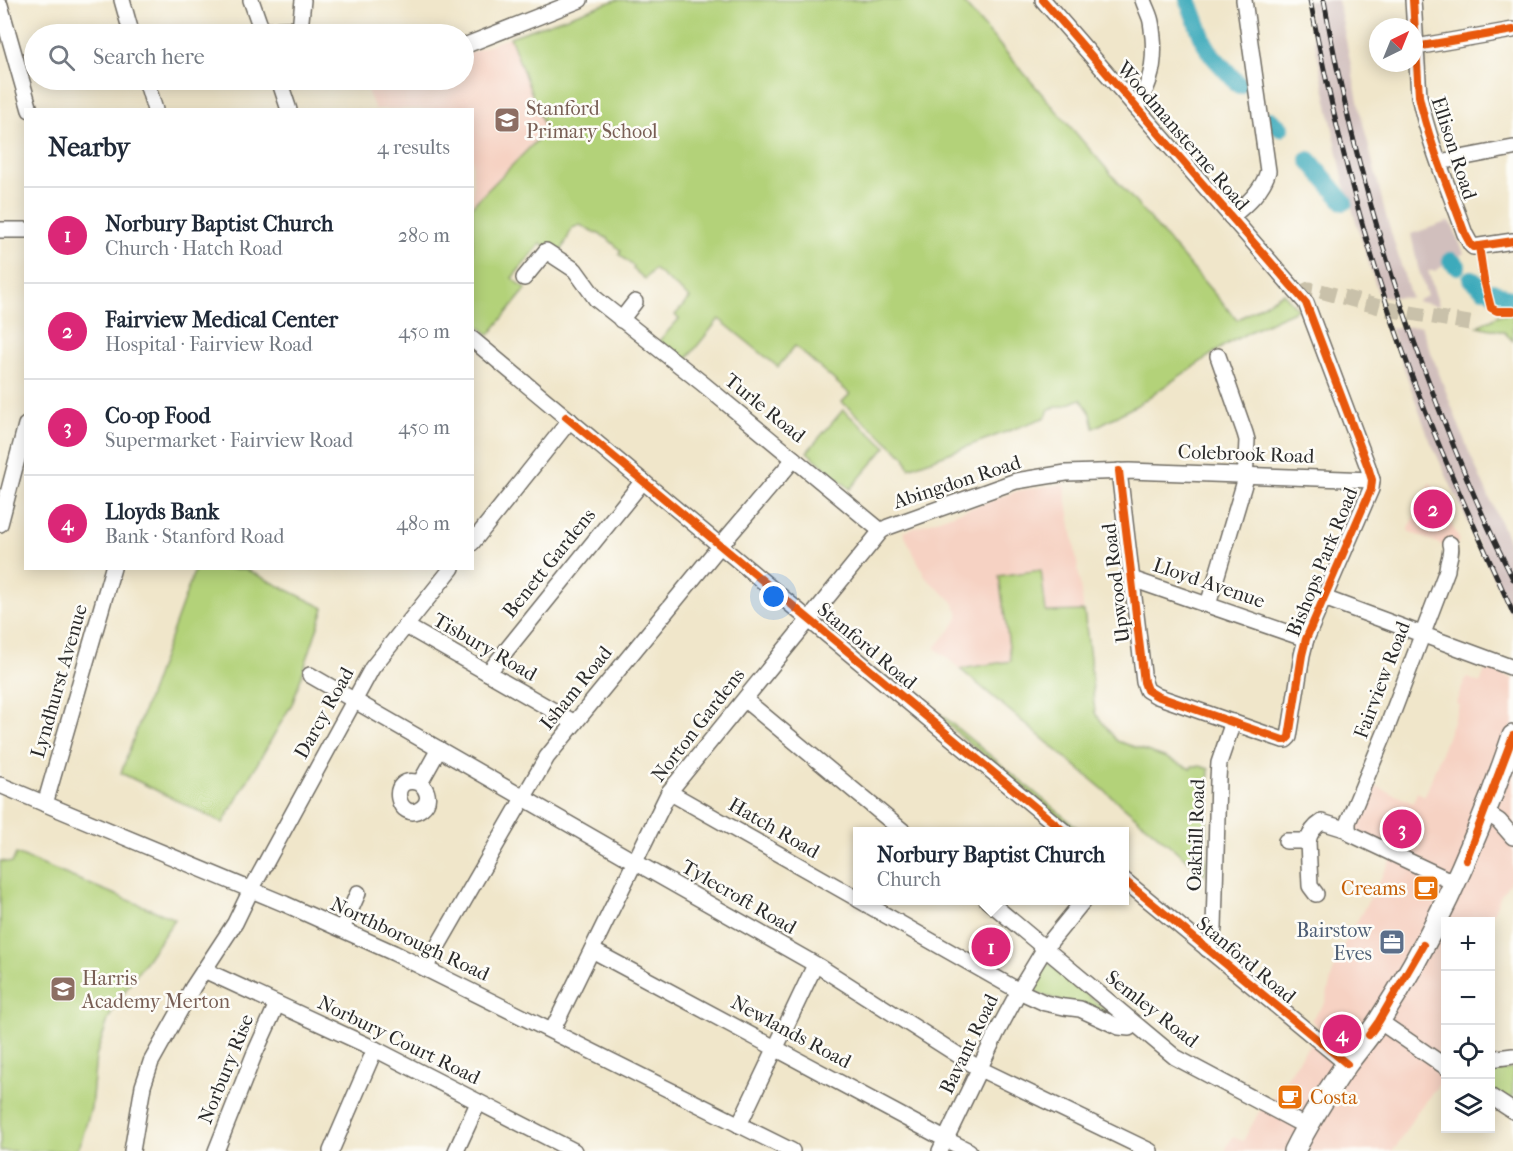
<!DOCTYPE html>
<html lang="en">
<head>
<meta charset="utf-8">
<style>
	:root { --surface:#fff; --page:#f6f6f7; --text:#1f2937; --muted:#747a83; --line:#e0e1e3; --accent:#db2777 }
	body { margin:0; font-family:"IM FELL French Canon",serif; background:var(--page); color:var(--text) }
	.controls { position:absolute; right:18px; bottom:18px; display:grid; overflow:hidden; border-radius:0px; box-shadow:0 3px 15px #0003 }
	.controls button { width:54px; height:54px; display:grid; place-items:center; padding:0; border:0; border-bottom:2px solid var(--line); background:var(--surface); color:var(--text); font:30px sans-serif }
	.compass { position:absolute; left:1369px; top:18px; width:54px; height:54px; border-radius:50%; background:var(--surface); box-shadow:0 3px 15px #0003; rotate:43deg }
	.you { position:absolute; left:774px; top:597px; width:21px; height:21px; margin:-15px; border:4px solid #fff; border-radius:50%; background:#1a73e8; box-shadow:0 0 0 9px #1a73e833 }
	.badge { display:grid; place-items:center; width:39px; height:39px; border-radius:50%; background:var(--accent); color:#fff; font-size:20px; font-weight:700 }
	.pin { position:absolute; translate:-50% -50%; border:3px solid #fff; box-shadow:0 2px 6px #0006 }
	.popup { position:absolute; left:853px; top:827px; width:276px; height:78px; box-sizing:border-box; display:grid; place-content:center; border-radius:0px; background:var(--surface); filter:drop-shadow(0 2px 4px #0005); font-size:20px; white-space:nowrap; color:var(--muted) }
	.popup b { font-size:22px; color:var(--text) }
	.popup::after { content:''; position:absolute; left:50%; top:100%; margin-left:-12px; border:12px solid transparent; border-top-color:var(--surface) }
	.list { margin:0; padding:0; list-style:none }
	h2 { display:flex; justify-content:space-between; align-items:center; height:78px; margin:0; padding:0 24px; font-size:26px }
	h2 small { font-size:20px; font-weight:400; color:var(--muted) }
	.list li { display:grid; grid-template-columns:39px 1fr auto; gap:18px; align-items:center; box-sizing:border-box; height:96px; padding:0 24px; border-top:2px solid var(--line) }
	.list b { display:block; font-size:22px; white-space:nowrap }
	.list p { margin:0; font-size:20px; white-space:nowrap; color:var(--muted) }
	.list em { font-size:20px; font-style:normal; color:var(--muted) }
	.icon { flex:none; width:33px; height:33px; fill:none; stroke:currentColor; stroke-width:2; stroke-linecap:round; stroke-linejoin:round }
	.map { position:relative; flex:none; width:1513px; height:1151px; overflow:hidden }
	.search { position:absolute; background:var(--surface); box-shadow:0 3px 15px #0003; left:24px; top:24px; width:450px; height:66px; display:flex; align-items:center; gap:15px; box-sizing:border-box; padding:0 21px; border-radius:33px; color:var(--muted); font-size:22px }
	.panel { position:absolute; background:var(--surface); box-shadow:0 3px 15px #0003; left:24px; top:108px; width:450px; height:462px; border-radius:0px }
	.map>svg:first-child { display:block }
	.built { fill:#f6d2c3 }
	.industrial { fill:#d1bfbd }
	.green { fill:#b3d279; stroke:#6f7e52; stroke-width:1.5 }
	.lines { fill:none; stroke-linecap:round; stroke-linejoin:round }
	.river { stroke:#3caabb; stroke-width:18 }
	.minor-tunnel { stroke:#c9c1aa; stroke-width:15; stroke-dasharray:15 8; stroke-linecap:butt }
	.minor-casing { stroke:#706c63; stroke-width:18 }
	.highway-casing { stroke:#706c63; stroke-width:24 }
	.minor { stroke:#fff; stroke-width:15 }
	.highway { stroke:#fff; stroke-width:21 }
	.rail-casing { stroke:#2b2b2b; stroke-width:5 }
	.rail { stroke:#fdfcf7; stroke-width:3; stroke-dasharray:9; stroke-linecap:butt }
	.cycleway-casing { stroke:#fdfcf7; stroke-width:11 }
	.cycleway { stroke:#e8590c; stroke-width:8 }
	.labels { text-anchor:middle; dominant-baseline:central; stroke-width:5; stroke-linejoin:round; paint-order:stroke }
	.education-label { font-size:20px; fill:#785e54; stroke:#fdfcf7; text-anchor:start }
	.street-label { font-size:20px; fill:#2b2b2b; stroke:#fdfcf7 }
	.food-label { font-size:20px; fill:#c56008; stroke:#fdfcf7; text-anchor:end }
	.service-label { font-size:20px; fill:#4e5e75; stroke:#fdfcf7; text-anchor:end }
</style>
</head>
<body>
<div class="map">
<svg width="1513" height="1151" viewBox="0 0 1513 1151">
	<rect width="100%" height="100%" fill="#fdfcf7"/>
	<filter id="ink" filterUnits="userSpaceOnUse"><feTurbulence type="fractalNoise" baseFrequency=".0167" numOctaves="2"/><feDisplacementMap in="SourceGraphic" scale="12" xChannelSelector="R" yChannelSelector="G"/><feConvolveMatrix kernelMatrix="1 2 1 2 8 2 1 2 1" color-interpolation-filters="sRGB"/></filter>
	<filter id="wash" filterUnits="userSpaceOnUse"><feTurbulence type="fractalNoise" baseFrequency=".008" numOctaves="4" result="noise"/><feDisplacementMap in="SourceGraphic" scale="24" xChannelSelector="R" yChannelSelector="G"/><feGaussianBlur stdDeviation="1.35" result="paint"/><feColorMatrix in="noise" values="0 0 0 0 0 0 0 0 0 0 0 0 0 0 0 0 0 1.4 0 .05"/><feComposite in="paint" operator="in"/></filter>
	<g filter="url(#wash)">
		<rect width="100%" height="100%" fill="#f0e6ca"/>
		<!-- built -->
		<g class="built">
			<polygon points="510,37 546,131 473,206 472,110 375,109 368,93 369,81 391,83 392,80 464,80 464,55"/>
			<polygon points="1430,482 1460,541 1458,541 1457,545 1446,547 1408,531"/>
			<polygon points="1064,484 1078,568 1090,658 1095,713 1117,741 1164,757 1191,769 1192,766 1200,766 1209,769 1205,875 935,648 954,625 958,617 958,611 952,601 926,578 903,532 1020,490"/>
			<polygon points="1486,668 1513,679 1513,878 1501,895 1490,921 1446,922 1445,1037 1438,1048 1444,1078 1416,1113 1397,1146 1392,1151 1225,1151 1231,1139 1234,1137 1243,1141 1259,1112 1273,1099 1306,1049 1323,1032 1311,1020 1325,1003 1337,957 1396,851 1352,829 1374,785 1413,803 1417,792 1425,796 1459,705 1456,703 1466,677 1480,683"/>
		</g>
		<!-- industrial -->
		<g class="industrial">
			<polygon points="1306,0 1338,0 1360,111 1386,216 1411,298 1379,296 1344,182"/>
			<polygon points="1450,221 1464,253 1435,271 1428,271 1439,306 1416,301 1427,296 1418,267 1411,234"/>
			<polygon points="1421,326 1469,452 1513,551 1513,619 1428,436 1390,328"/>
		</g>
		<!-- green -->
		<g class="green">
			<polygon points="616,0 961,0 1237,320 1283,293 1298,309 1251,331 1227,344 1137,405 1094,428 1091,414 1081,399 1066,405 1049,409 1046,417 909,468 905,457 842,402 850,394 795,346 778,367 719,319 685,361 659,341 679,319 675,315 690,298 654,269 645,279 633,269 634,267 619,254 621,251 607,238 580,225 572,228 563,248 556,255 541,243 512,278 526,289 489,335 473,321 472,206 546,131 510,37"/>
			<polygon points="1513,314 1513,341 1504,332 1478,326 1499,315"/>
			<polygon points="843,410 886,447 850,489 807,452"/>
			<polygon points="195,569 245,569 324,608 293,702 223,823 121,773"/>
			<polygon points="1041,570 1046,612 1084,611 1090,658 1095,713 1117,741 1164,757 1191,769 1192,766 1200,766 1209,769 1205,875 960,669 1011,661 999,576"/>
			<polygon points="909,688 1081,831 1075,831 907,691"/>
			<polygon points="16,854 175,919 117,1002 108,1020 96,1056 91,1108 80,1145 75,1151 0,1151 0,861 12,863"/>
			<polygon points="1045,960 1113,1016 1056,1000 1028,989"/>
			<polygon points="1513,1069 1513,1105 1491,1091 1490,1071"/>
		</g>
		<g class="lines">
			<!-- river -->
			<g class="river">
				<polyline points="1188,0 1204,42 1211,54 1239,85"/>
				<polyline points="1270,120 1280,128"/>
				<polyline points="1309,160 1344,202"/>
				<polyline points="1451,261 1457,266"/>
				<polyline points="1471,279 1483,289"/>
				<polyline points="1492,292 1513,300"/>
			</g>
		</g>
	</g>
	<g filter="url(#ink)">
		<g class="lines">
			<!-- minor-tunnel -->
			<polyline class="minor-tunnel" points="1299,294 1309,289 1317,290 1387,309 1475,324"/>
			<!-- minor casing -->
			<g class="minor-casing">
				<g id="minor">
					<polyline points="122,0 131,32"/>
					<polyline points="251,0 263,34"/>
					<polyline points="1043,0 1306,303 1368,467 1372,480 1371,489 1306,639 1302,655 1289,737 1286,740 1283,740 1157,696 1147,690 1144,682 1119,471"/>
					<path d="M1413,0L1419,96C1429,143 1449,189 1465,234L1471,245L1473,247L1513,241"/>
					<polyline points="0,5 30,110"/>
					<polyline points="300,30 303,0"/>
					<path d="M262,33C285,25 309,32 333,34"/>
					<polyline points="464,46 580,0"/>
					<polyline points="1416,47 1513,30"/>
					<polyline points="146,80 155,110"/>
					<polyline points="279,80 289,110"/>
					<path d="M1135,106C1151,87 1155,61 1153,37C1152,31 1152,24 1150,18C1148,12 1145,6 1143,0"/>
					<polyline points="1439,162 1513,148"/>
					<path d="M1231,217C1246,205 1263,190 1268,171L1244,0"/>
					<polyline points="0,230 26,230"/>
					<polyline points="524,278 546,251 575,270 596,299 702,383 881,531"/>
					<polyline points="621,320 635,302"/>
					<polyline points="472,339 819,628 1065,832"/>
					<polyline points="0,524 26,425"/>
					<polyline points="472,543 570,420"/>
					<polyline points="1132,579 1306,639"/>
					<polyline points="1324,598 1513,668"/>
					<polyline points="1208,605 1245,481 1247,440 1245,433 1218,356"/>
					<polyline points="406,626 575,723"/>
					<polyline points="488,673 643,481"/>
					<polyline points="310,675 635,862 820,967 980,1069 1150,1151"/>
					<polyline points="745,700 904,832"/>
					<path d="M420,783C385,772 398,826 422,808C431,801 428,790 420,783L439,749"/>
					<polyline points="0,785 285,904 394,953 792,1151"/>
					<polyline points="669,792 858,899"/>
					<polyline points="45,804 113,568"/>
					<polyline points="1485,812 1499,821 1513,837"/>
					<path d="M1348,830V822L1385,733L1447,570C1447,562 1453,552 1450,544"/>
					<polyline points="1286,841 1308,841"/>
					<polyline points="1124,880 1347,1064"/>
					<path d="M1316,894L1310,886L1308,841C1310,832 1314,827 1322,822L1348,830L1351,834L1455,883"/>
					<polyline points="859,900 1019,991 1045,1003 1064,1007 1080,1009 1119,1027 1129,1028 1134,1024"/>
					<polyline points="987,900 1175,1057 1307,1127"/>
					<polyline points="342,929 358,893"/>
					<polyline points="1207,949 1212,941 1214,928 1218,779 1219,763 1233,722"/>
					<polyline points="592,950 941,1137 969,1151"/>
					<polyline points="425,968 547,757 714,553 794,459"/>
					<polyline points="204,970 375,1049 574,1151"/>
					<polyline points="1379,1021 1446,1067"/>
					<polyline points="552,1031 669,792 881,531 888,527 1016,481 1066,473 1129,471 1372,480"/>
					<polyline points="1490,1059 1513,1056"/>
					<polyline points="1490,1096 1513,1111"/>
					<polyline points="739,1125 815,965"/>
					<polyline points="132,1151 143,1086 151,1062 193,987 235,923 251,890 372,668 452,568"/>
					<polyline points="216,1151 254,1055 277,1004"/>
					<polyline points="331,1151 375,1049"/>
					<polyline points="456,1151 478,1103"/>
					<polyline points="940,1151 996,1034 1019,991 1045,948 1084,900"/>
				</g>
			</g>
			<!-- highway casing -->
			<g class="highway-casing">
				<path id="highway" d="M1294,1151C1309,1121 1327,1093 1346,1065C1357,1050 1369,1036 1379,1021C1437,933 1479,836 1513,736"/>
			</g>
			<!-- minor -->
			<use href="#minor" class="minor"/>
			<!-- highway -->
			<use href="#highway" class="highway"/>
			<!-- rail casing -->
			<g class="rail-casing">
				<g id="rail">
					<path d="M1310,0C1333,121 1363,241 1405,357C1436,444 1475,528 1513,613"/>
					<path d="M1324,0C1346,126 1380,249 1424,369C1450,440 1479,511 1513,579"/>
				</g>
			</g>
			<!-- rail -->
			<use href="#rail" class="rail"/>
			<!-- cycleway casing -->
			<g class="cycleway-casing">
				<g id="cycleway">
					<polyline points="1043,0 1306,303 1368,467 1372,480 1371,489 1306,639 1302,655 1289,737 1286,740 1283,740 1157,696 1147,690 1144,682 1119,471"/>
					<path d="M1413,0L1419,96C1429,143 1449,189 1465,234L1471,245L1473,247L1513,241"/>
					<polyline points="1416,47 1513,30"/>
					<polyline points="1479,246 1484,280 1491,308 1497,311 1513,311"/>
					<polyline points="566,417 1065,832"/>
					<polyline points="1466,860 1513,736"/>
					<polyline points="1124,880 1347,1064"/>
					<polyline points="1369,1035 1379,1021 1423,945"/>
				</g>
			</g>
			<!-- cycleway -->
			<use href="#cycleway" class="cycleway"/>
		</g>
	</g>
	<!-- icons -->
	<defs>
		<g id="school-square" transform="scale(1.35)"><rect x="-9" y="-9" width="18" height="18" rx="4" fill="#8d6e63" stroke="#fdfcf7"/><path d="M0-5L7-2L0 1L-7-2ZM-4 1L0 2.5L4 1V4Q0 6-4 4Z" fill="#fff"/></g>
		<g id="cafe-square" transform="scale(1.35)"><rect x="-9" y="-9" width="18" height="18" rx="4" fill="#e8710a" stroke="#fdfcf7"/><path d="M-5.5-4.5H6V0H3Q3 3.5 0 3.5H-2.5Q-5.5 3.5-5.5 0ZM3-3.2v2h1.7v-2ZM-6 4.5H4V6H-6Z" fill="#fff"/></g>
		<g id="office-square" transform="scale(1.35)"><rect x="-9" y="-9" width="18" height="18" rx="4" fill="#5c6f8a" stroke="#fdfcf7"/><path d="M-6-3h4V-5.5h4V-3h4V5H-6ZM-1-4.5V-3h2v-1.5ZM-6 0V1H6V0Z" fill="#fff"/></g>
	</defs>
	<g fill-rule="evenodd">
		<use href="#school-square" x="507" y="120"/>
		<use href="#cafe-square" x="1426" y="888"/>
		<use href="#office-square" x="1392" y="942"/>
		<use href="#school-square" x="63" y="989"/>
		<use href="#cafe-square" x="1290" y="1097"/>
	</g>
	<g class="labels">
		<!-- education labels -->
		<g class="education-label">
			<text x="526" y="108">Stanford<tspan x="526" dy="23">Primary School</tspan></text>
			<text x="82" y="978">Harris<tspan x="82" dy="23">Academy Merton</tspan></text>
		</g>
		<!-- street labels -->
		<g class="street-label">
			<text transform="translate(1183 136) rotate(49)">Woodmansterne Road</text>
			<text transform="translate(1454 148) rotate(72)">Ellison Road</text>
			<text transform="translate(765 408) rotate(39)">Turle Road</text>
			<text transform="translate(1246 454) rotate(2)">Colebrook Road</text>
			<text transform="translate(957 482) rotate(-18)">Abingdon Road</text>
			<text transform="translate(1322 562) rotate(-68)">Bishops Park Road</text>
			<text transform="translate(549 563) rotate(-51)">Benett Gardens</text>
			<text transform="translate(1116 583) rotate(-97)">Upwood Road</text>
			<text transform="translate(1209 583) rotate(19)">Lloyd Avenue</text>
			<text transform="translate(867 646) rotate(40)">Stanford Road</text>
			<text transform="translate(485 647) rotate(30)">Tisbury Road</text>
			<text transform="translate(1382 680) rotate(-69)">Fairview Road</text>
			<text transform="translate(59 681) rotate(-74)">Lyndhurst Avenue</text>
			<text transform="translate(576 688) rotate(-51)">Isham Road</text>
			<text transform="translate(324 713) rotate(-61)">Darcy Road</text>
			<text transform="translate(698 725) rotate(-52)">Norton Gardens</text>
			<text transform="translate(774 828) rotate(30)">Hatch Road</text>
			<text transform="translate(1196 835) rotate(-88)">Oakhill Road</text>
			<text transform="translate(739 897) rotate(30)">Tylecroft Road</text>
			<text transform="translate(410 939) rotate(25)">Northborough Road</text>
			<text transform="translate(1246 960) rotate(40)">Stanford Road</text>
			<text transform="translate(1152 1009) rotate(38)">Semley Road</text>
			<text transform="translate(791 1032) rotate(28)">Newlands Road</text>
			<text transform="translate(399 1040) rotate(26)">Norbury Court Road</text>
			<text transform="translate(969 1044) rotate(-64)">Bavant Road</text>
			<text transform="translate(226 1069) rotate(-68)">Norbury Rise</text>
		</g>
		<!-- food labels -->
		<g class="food-label">
			<text x="1406" y="888">Creams</text>
			<text x="1310" y="1097" text-anchor="start">Costa</text>
		</g>
		<!-- service labels -->
		<g class="service-label">
			<text x="1372" y="930">Bairstow<tspan x="1372" dy="23">Eves</tspan></text>
		</g>
	</g>
</svg>
<div class="controls">
<button>+</button>
<button>−</button>
<button><svg class="icon" aria-label="locate" viewBox="0 0 24 24"><circle cx="12" cy="12" r="6"/><path d="M12 2v4M12 18v4M2 12h4M18 12h4"/></svg></button>
<button><svg class="icon" aria-label="layers" viewBox="0 0 24 24"><path d="M12 4l9 5-9 5-9-5zM3 14l9 5 9-5"/></svg></button>
</div>
<svg class="compass" viewBox="-18 -18 36 36"><path d="M0-13l5 13h-10z" fill="#e53935"/><path d="M0 13l5-13h-10z" fill="#747a83"/></svg>
<div class="you"></div>
<div class="pin badge" style="left:991px;top:947px">1</div>
<div class="popup"><b>Norbury Baptist Church</b>Church</div>
<div class="pin badge" style="left:1433px;top:509px">2</div>
<div class="pin badge" style="left:1402px;top:829px">3</div>
<div class="pin badge" style="left:1342px;top:1034px">4</div>
<div class="search"><svg class="icon" aria-label="search" viewBox="0 0 24 24"><circle cx="10" cy="10" r="6"/><path d="M15 15l6 6"/></svg>Search here</div>
<section class="panel">
<h2>Nearby<small>4 results</small></h2>
<ul class="list">
<li><span class="badge">1</span><div><b>Norbury Baptist Church</b><p>Church · Hatch Road</p></div><em>280 m</em></li>
<li><span class="badge">2</span><div><b>Fairview Medical Center</b><p>Hospital · Fairview Road</p></div><em>450 m</em></li>
<li><span class="badge">3</span><div><b>Co-op Food</b><p>Supermarket · Fairview Road</p></div><em>450 m</em></li>
<li><span class="badge">4</span><div><b>Lloyds Bank</b><p>Bank · Stanford Road</p></div><em>480 m</em></li>
</ul>
</section>
</div>
</body>
</html>
